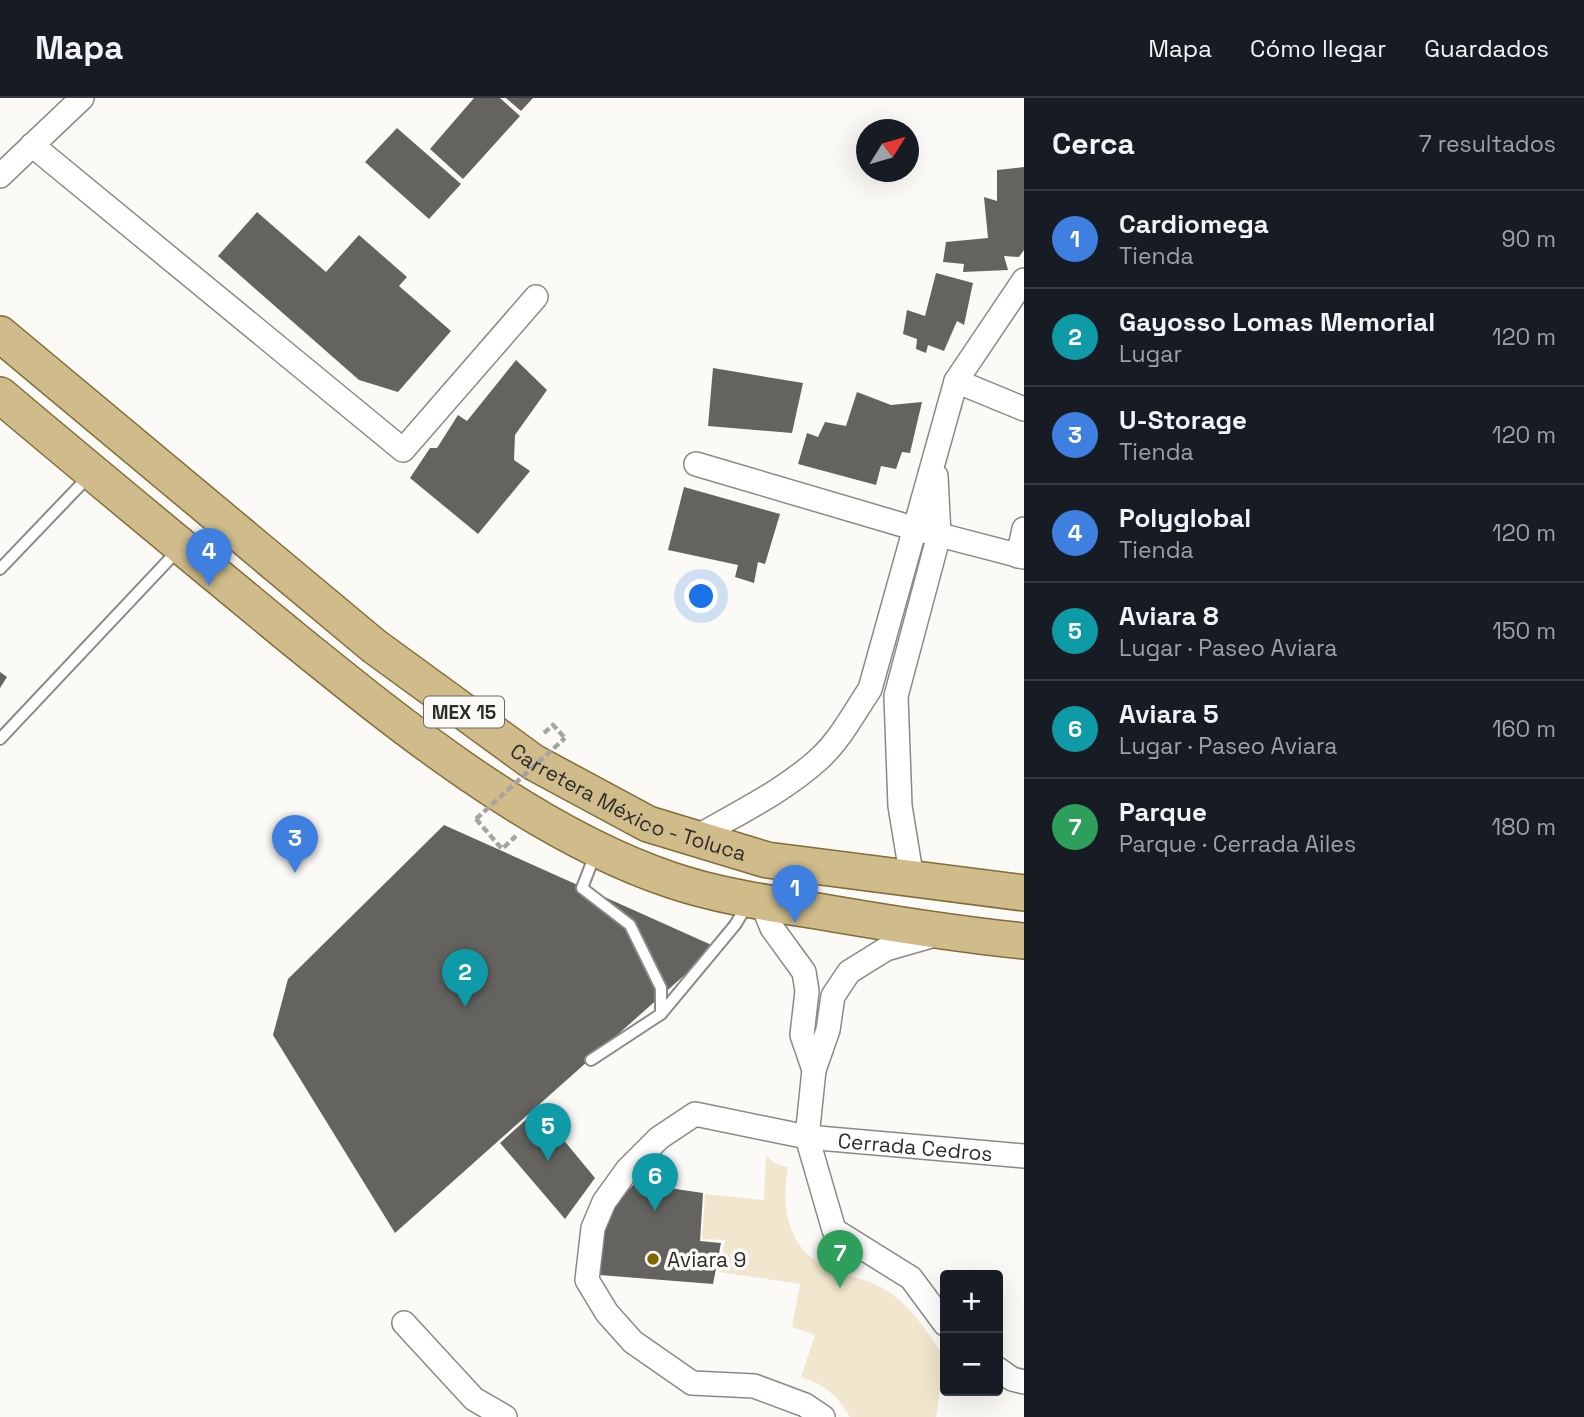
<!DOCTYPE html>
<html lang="es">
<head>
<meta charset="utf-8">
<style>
	:root { --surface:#171b24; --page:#242831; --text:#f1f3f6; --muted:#9ea1a6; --line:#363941; --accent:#0b8043 }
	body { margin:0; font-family:"Space Grotesk",sans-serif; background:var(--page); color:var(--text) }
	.controls { position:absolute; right:21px; bottom:21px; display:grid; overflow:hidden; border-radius:7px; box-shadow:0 7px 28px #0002 }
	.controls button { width:63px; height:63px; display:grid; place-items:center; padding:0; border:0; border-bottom:2px solid var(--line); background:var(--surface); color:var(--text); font:35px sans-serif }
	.compass { position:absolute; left:856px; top:21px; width:63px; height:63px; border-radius:50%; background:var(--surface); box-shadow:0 7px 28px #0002; rotate:53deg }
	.you { position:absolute; left:702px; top:499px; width:24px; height:24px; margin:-18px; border:5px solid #fff; border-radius:50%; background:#1a73e8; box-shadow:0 0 0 10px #1a73e833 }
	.badge { display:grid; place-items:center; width:46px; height:46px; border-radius:50%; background:var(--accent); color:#fff; font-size:23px; font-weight:700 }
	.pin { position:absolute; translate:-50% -58px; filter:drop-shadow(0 2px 4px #0008) }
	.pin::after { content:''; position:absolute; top:37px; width:24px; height:21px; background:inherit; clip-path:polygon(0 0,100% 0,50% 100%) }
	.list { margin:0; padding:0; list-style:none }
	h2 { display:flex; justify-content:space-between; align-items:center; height:91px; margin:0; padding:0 28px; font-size:30px }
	h2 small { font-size:23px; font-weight:400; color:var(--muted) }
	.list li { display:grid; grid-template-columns:46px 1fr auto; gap:21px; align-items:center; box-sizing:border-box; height:98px; padding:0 28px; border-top:2px solid var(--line) }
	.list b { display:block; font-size:26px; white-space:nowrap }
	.list p { margin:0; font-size:23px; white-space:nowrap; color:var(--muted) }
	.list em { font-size:23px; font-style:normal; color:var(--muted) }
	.map { position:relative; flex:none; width:1024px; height:1319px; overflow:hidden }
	header { display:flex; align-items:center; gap:42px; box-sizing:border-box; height:98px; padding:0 35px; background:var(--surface); border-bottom:2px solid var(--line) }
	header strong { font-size:33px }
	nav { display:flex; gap:38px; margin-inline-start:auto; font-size:24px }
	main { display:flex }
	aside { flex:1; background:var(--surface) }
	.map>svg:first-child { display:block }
	.green { fill:#f1e6ce }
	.building { fill:#65635f }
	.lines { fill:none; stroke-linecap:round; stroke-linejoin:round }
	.service-casing { stroke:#8b8985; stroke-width:14 }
	.minor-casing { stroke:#8b8985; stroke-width:26 }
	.primary-casing { stroke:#826c37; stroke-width:38 }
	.path { stroke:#a5a4a0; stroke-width:4.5; stroke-dasharray:7 3.5; stroke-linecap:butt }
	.service { stroke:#fff; stroke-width:10 }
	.minor { stroke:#fff; stroke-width:23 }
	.primary { stroke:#d0bc8b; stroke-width:35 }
	.path-bridge { stroke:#a5a4a0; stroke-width:4.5; stroke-dasharray:7 3.5; stroke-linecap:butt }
	.poi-dot { fill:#866600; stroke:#fcfaf6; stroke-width:2.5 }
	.labels { text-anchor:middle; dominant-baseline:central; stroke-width:7; stroke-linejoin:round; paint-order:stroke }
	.shield { fill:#fcfaf6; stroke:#6a6a67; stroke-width:2 }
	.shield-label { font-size:19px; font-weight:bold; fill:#2c2c2a }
	.street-label { font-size:21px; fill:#2c2c2a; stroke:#fcfaf6 }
	.poi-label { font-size:21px; fill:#2c2c2a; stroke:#fcfaf6; text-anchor:start }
</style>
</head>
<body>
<header>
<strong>Mapa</strong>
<nav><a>Mapa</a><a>Cómo llegar</a><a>Guardados</a></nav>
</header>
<main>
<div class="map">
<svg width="1024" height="1319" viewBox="0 0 1024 1319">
	<rect width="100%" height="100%" fill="#fcfaf6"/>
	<!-- green -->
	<path class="green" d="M766,1058L776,1066L788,1069C781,1106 786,1148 824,1168C845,1179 870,1180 889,1194C913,1210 929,1237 945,1260L936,1319H850C837,1297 825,1287 801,1279L815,1237L792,1229L800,1186L719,1174L725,1142L702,1141L705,1096L764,1102Z"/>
	<!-- building -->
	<g class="building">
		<polygon points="474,0 500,0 520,18 463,81 430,51"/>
		<polygon points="506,0 533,0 521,13"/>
		<polygon points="397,30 461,86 429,121 365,64"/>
		<polygon points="1024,69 1024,152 1019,159 1004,158 1008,172 963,174 964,166 943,164 946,144 988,140 984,99 997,103 997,72"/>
		<polygon points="257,114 326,174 359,137 407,179 399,188 451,233 398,294 359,282 218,158"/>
		<polygon points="936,175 973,185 964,227 957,223 944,253 928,247 926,255 916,251 917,241 903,236 907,212 925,218"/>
		<polygon points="516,262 547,292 515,337 514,362 530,373 478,436 410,380 430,350 437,350 458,317 467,323"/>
		<polygon points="713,270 803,285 792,335 708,328"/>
		<polygon points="857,294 891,307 922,304 910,355 902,354 896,371 881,368 876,387 798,366 807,335 818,339 825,324 846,328"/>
		<polygon points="684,389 780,416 765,466 758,464 754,485 735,479 738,467 668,452"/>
		<polygon points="0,574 7,579 0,590"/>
		<polygon points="444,727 716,849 395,1135 273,937 288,881"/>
		<polygon points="538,1011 595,1080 565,1121 500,1045"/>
		<polygon points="635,1085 703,1095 700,1143 721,1145 713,1186 587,1176 593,1130"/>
	</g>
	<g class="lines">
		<!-- service casing -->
		<g class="service-casing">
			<g id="service">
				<polyline points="0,471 90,377"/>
				<polyline points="0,641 179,451"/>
				<polyline points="596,754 582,790 630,827 661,890 661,916"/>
				<polyline points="591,962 661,916 735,827 748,806"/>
			</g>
		</g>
		<!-- minor casing -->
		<g class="minor-casing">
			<g id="minor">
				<polyline points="32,47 403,352 536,199"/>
				<polyline points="0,78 82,0"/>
				<polyline points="956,283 1024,311"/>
				<polyline points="696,366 913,430 1024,459"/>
				<polyline points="1018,458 1024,431"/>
				<path d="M695,740C736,716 783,694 819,661C840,642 854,615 870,591L956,283L1024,182"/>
				<polyline points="912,781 900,708 896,598 939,437 936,378"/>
				<polyline points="761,803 772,830 804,874 807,893 802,937 814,972"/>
				<polyline points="935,837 886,851 849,874 833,898 828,932 814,972 807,1039 834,1132 911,1180 945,1226"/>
				<polyline points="404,1225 474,1301 505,1319"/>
				<polyline points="998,1271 1012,1281 1024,1284"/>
				<path id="s1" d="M823,1319L805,1307L754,1288L692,1285L633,1244L607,1215L587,1182L593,1130L604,1104L627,1072L659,1040L695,1016L807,1039L1024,1058"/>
			</g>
		</g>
		<!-- primary casing -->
		<g class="primary-casing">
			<g id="primary">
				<path id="s2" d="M0,236L374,548L533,664L648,726L767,762L1024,795"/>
				<path d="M0,297C96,378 193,458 290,538C401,628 534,736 671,782C718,798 768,805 817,813C886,825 954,836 1024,843"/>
			</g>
		</g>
		<!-- path -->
		<g class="path">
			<polyline points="544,635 553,627 565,640"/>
			<polyline points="476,721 502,751 516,738"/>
		</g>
		<!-- service -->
		<use href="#service" class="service"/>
		<!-- minor -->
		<use href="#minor" class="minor"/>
		<!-- primary -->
		<use href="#primary" class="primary"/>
		<!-- path-bridge -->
		<polyline class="path-bridge" points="476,721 565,640"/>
	</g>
	<!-- markers -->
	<circle class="poi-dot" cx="653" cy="1161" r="7"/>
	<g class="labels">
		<!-- shield labels -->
		<rect class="shield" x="424" y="598.5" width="80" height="31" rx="5"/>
		<g class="shield-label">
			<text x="464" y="614">MEX 15</text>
		</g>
		<!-- street labels -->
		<g class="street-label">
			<text stroke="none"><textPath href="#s2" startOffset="788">Carretera México - Toluca</textPath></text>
			<text stroke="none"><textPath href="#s1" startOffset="719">Cerrada Cedros</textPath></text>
		</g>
		<!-- poi labels -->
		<g class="poi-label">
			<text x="667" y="1161">Aviara 9</text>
		</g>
	</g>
</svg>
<div class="controls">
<button>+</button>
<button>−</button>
</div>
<svg class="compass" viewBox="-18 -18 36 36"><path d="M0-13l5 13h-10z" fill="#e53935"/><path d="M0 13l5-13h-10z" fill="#9ea1a6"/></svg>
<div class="you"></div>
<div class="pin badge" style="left:795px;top:825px;background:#3f7fe0">1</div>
<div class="pin badge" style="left:465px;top:909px;background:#0f9aa8">2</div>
<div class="pin badge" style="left:295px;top:775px;background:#3f7fe0">3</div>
<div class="pin badge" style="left:209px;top:488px;background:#3f7fe0">4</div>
<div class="pin badge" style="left:548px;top:1063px;background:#0f9aa8">5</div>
<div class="pin badge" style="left:655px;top:1113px;background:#0f9aa8">6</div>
<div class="pin badge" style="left:840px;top:1190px;background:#2e9e5b">7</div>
</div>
<aside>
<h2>Cerca<small>7 resultados</small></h2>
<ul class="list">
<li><span class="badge" style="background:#3f7fe0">1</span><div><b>Cardiomega</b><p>Tienda</p></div><em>90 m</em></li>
<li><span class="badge" style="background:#0f9aa8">2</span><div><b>Gayosso Lomas Memorial</b><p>Lugar</p></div><em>120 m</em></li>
<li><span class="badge" style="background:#3f7fe0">3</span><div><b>U-Storage</b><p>Tienda</p></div><em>120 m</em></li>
<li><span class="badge" style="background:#3f7fe0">4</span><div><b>Polyglobal</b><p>Tienda</p></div><em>120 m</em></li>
<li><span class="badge" style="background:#0f9aa8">5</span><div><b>Aviara 8</b><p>Lugar · Paseo Aviara</p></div><em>150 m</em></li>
<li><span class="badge" style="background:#0f9aa8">6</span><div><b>Aviara 5</b><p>Lugar · Paseo Aviara</p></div><em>160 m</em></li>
<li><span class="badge" style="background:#2e9e5b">7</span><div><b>Parque</b><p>Parque · Cerrada Ailes</p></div><em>180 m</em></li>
</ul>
</aside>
</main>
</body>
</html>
